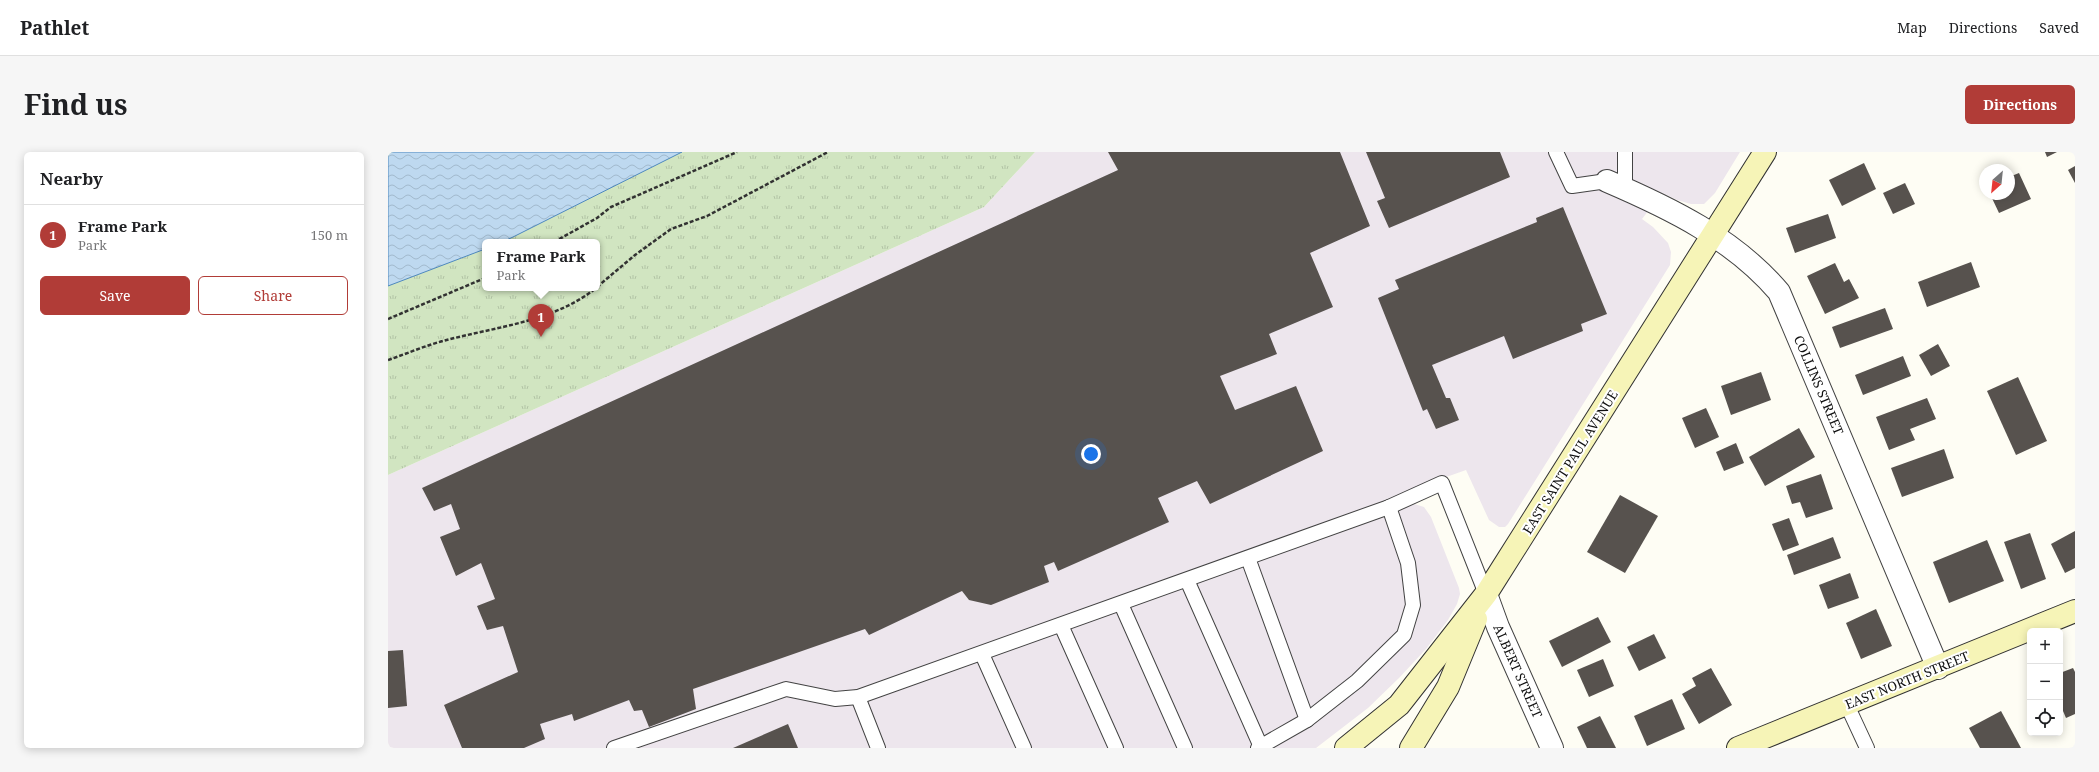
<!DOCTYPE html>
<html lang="en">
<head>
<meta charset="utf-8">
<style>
	:root { --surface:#fff; --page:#f6f6f6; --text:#202124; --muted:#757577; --line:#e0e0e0; --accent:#b13c37 }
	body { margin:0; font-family:"Noto Serif",serif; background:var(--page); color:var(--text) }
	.controls { position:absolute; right:12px; bottom:12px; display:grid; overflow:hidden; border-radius:6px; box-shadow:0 2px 10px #0003 }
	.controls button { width:36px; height:36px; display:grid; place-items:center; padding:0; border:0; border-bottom:1px solid var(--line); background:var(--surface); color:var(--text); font:20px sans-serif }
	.compass { position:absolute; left:1591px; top:12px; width:36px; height:36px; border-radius:50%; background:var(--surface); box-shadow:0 2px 10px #0003; rotate:207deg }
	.you { position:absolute; left:703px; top:302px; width:14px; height:14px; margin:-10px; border:3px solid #fff; border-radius:50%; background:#1a73e8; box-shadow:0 0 0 6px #1a73e833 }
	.badge { display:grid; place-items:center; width:26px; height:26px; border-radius:50%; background:var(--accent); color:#fff; font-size:13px; font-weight:700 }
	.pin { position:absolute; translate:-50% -33px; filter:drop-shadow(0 1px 2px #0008) }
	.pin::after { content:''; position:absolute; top:21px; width:14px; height:12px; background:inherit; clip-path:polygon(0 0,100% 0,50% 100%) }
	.popup { position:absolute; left:94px; top:87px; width:118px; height:52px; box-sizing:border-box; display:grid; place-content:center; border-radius:6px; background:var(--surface); filter:drop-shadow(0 1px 3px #0005); font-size:13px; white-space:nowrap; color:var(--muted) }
	.popup b { font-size:15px; color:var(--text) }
	.popup::after { content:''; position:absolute; left:50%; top:100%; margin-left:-8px; border:8px solid transparent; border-top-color:var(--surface) }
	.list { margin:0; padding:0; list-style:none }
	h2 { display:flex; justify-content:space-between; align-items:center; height:52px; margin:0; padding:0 16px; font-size:17px }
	h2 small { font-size:13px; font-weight:400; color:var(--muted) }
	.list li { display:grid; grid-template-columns:26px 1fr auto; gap:12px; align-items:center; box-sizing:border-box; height:60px; padding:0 16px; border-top:1px solid var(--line) }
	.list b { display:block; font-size:15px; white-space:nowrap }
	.list p { margin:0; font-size:13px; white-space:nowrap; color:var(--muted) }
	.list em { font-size:13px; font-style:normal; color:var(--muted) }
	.actions { display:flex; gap:8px; padding:12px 16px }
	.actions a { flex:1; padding:9px 0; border:1px solid var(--accent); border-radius:6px; text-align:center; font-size:14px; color:var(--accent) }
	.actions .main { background:var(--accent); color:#fff }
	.icon { flex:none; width:22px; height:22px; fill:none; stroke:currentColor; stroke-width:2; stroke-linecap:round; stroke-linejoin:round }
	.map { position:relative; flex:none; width:1687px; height:596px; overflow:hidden; border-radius:6px }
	header { display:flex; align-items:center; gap:24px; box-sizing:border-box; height:56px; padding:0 20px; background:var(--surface); border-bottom:1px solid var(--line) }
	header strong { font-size:19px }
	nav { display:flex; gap:22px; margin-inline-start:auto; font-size:14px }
	.intro { display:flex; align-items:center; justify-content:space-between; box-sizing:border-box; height:96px; padding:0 24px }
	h1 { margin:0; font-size:28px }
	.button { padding:10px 18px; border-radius:6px; background:var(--accent); color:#fff; font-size:14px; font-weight:700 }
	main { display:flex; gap:24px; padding:0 24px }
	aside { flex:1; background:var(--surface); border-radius:6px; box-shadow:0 2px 10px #0003 }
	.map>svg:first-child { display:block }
	.industrial { fill:#ede6ed }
	.grass { fill:url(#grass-tufts); fill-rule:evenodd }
	.water { fill:url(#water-waves); stroke:#4e88be }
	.building { fill:#57524e }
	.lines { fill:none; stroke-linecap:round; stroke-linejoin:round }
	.lane-casing { stroke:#434343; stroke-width:16 }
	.street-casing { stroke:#434343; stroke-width:24 }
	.secondary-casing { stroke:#323232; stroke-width:24 }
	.path { stroke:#323232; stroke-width:2.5; stroke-dasharray:4 2; stroke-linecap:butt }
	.lane { stroke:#fff; stroke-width:14 }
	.street { stroke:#fff; stroke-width:22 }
	.secondary { stroke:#f6f4b7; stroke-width:22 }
	.labels { text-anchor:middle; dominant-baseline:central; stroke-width:4; stroke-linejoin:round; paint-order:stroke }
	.street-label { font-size:13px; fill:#101010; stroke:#fff }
</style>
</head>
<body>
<header>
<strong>Pathlet</strong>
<nav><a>Map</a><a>Directions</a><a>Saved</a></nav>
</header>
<div class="intro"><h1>Find us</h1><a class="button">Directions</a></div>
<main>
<aside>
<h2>Nearby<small></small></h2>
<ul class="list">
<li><span class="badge">1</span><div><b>Frame Park</b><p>Park</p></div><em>150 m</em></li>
</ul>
<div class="actions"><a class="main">Save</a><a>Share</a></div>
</aside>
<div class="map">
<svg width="1687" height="596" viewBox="0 0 1687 596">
	<defs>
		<pattern id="grass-tufts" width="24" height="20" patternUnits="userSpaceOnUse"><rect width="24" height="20" fill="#d1e5c1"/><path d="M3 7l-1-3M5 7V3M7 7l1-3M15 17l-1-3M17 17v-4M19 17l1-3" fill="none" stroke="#b2c3a5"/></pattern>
		<pattern id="water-waves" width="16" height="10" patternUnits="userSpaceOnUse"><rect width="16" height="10" fill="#bed9f0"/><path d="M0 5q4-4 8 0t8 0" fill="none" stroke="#a2b9cd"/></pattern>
	</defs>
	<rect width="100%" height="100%" fill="#fefdf4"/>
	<!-- industrial -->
	<polygon class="industrial" points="647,0 1352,0 1327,41 1316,52 1303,52 1289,48 1274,41 1254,67 1265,75 1280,91 1283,100 1282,113 1120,372 1117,375 1111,375 1101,368 1078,318 1019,339 1023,351 1036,355 1043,365 1071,436 1072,442 1069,452 1060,468 1038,497 1011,526 980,556 928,596 0,596 0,323 596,55"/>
	<!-- grass -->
	<path class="grass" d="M0,0H647L596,55L0,323ZM97,90H209V136H97Z"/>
	<!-- water -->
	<polygon class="water" points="0,0 294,0 125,85 114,90 97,90 97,97 0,134"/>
	<!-- building -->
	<g class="building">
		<polygon points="720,0 952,0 982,74 922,101 945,155 881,182 889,202 832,224 847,258 908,234 935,299 822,352 809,329 770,346 781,370 670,419 666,410 656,414 661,430 603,453 581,448 574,439 481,483 477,477 305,537 308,557 261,575 254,558 246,559 241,548 186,569 184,562 152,572 157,587 136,596 74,596 56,553 130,520 115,474 99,478 89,454 107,447 93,411 68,424 52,385 72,377 63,352 46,359 34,336 730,18"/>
		<polygon points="978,0 1112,0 1122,25 1001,76 989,49 997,46"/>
		<polygon points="1657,0 1669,0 1659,5"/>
		<polygon points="1476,11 1488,37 1454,54 1441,28"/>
		<polygon points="1687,14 1687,31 1680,18"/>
		<polygon points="1631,21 1643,47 1611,61 1602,42 1621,42 1621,25"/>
		<polygon points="1517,31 1527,52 1505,62 1495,41"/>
		<polygon points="1175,55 1219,162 1193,172 1195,179 1125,207 1116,184 1044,213 1058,246 1062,246 1071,268 1048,277 1039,257 1035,259 990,146 1011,137 1007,128 1149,70 1148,66"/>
		<polygon points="1440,62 1448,86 1407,101 1398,76"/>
		<polygon points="1583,110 1592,135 1539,155 1530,130"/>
		<polygon points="1447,111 1456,130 1461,127 1471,146 1437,162 1419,124"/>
		<polygon points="1497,156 1505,177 1452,196 1444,175"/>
		<polygon points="1550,192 1562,214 1543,224 1531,203"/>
		<polygon points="1515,204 1523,224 1475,243 1467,223"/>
		<polygon points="1373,220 1383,248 1343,263 1333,234"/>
		<polygon points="1630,225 1659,289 1628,303 1599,239"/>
		<polygon points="1539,246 1548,267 1522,277 1527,288 1501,298 1488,265"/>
		<polygon points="1318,256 1331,285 1307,296 1294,266"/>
		<polygon points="1411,276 1427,305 1377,334 1361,305"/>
		<polygon points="1348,291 1356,311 1336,319 1328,300"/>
		<polygon points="1556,297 1566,326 1514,345 1503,316"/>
		<polygon points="1433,322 1445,357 1418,366 1412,350 1404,352 1398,334"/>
		<polygon points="1232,343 1270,364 1237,421 1199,400"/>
		<polygon points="1401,366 1411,393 1395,399 1384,372"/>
		<polygon points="1687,379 1687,416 1677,421 1663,392"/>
		<polygon points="1642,381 1658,427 1633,437 1616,390"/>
		<polygon points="1445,385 1453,406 1406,423 1399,403"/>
		<polygon points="1599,388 1616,429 1561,451 1545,410"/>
		<polygon points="1462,421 1471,446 1440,457 1431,433"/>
		<polygon points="1488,457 1504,494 1473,507 1458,471"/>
		<polygon points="1210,465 1223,490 1174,515 1161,489"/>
		<polygon points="1266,482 1278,506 1251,519 1239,495"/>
		<polygon points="15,498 19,554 0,556 0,499"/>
		<polygon points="1215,507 1226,534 1201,545 1189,518"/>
		<polygon points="1323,516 1344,553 1311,572 1294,542 1308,534 1304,526"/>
		<polygon points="1685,516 1687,520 1687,562 1678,566 1672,552 1672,521"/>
		<polygon points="1284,547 1297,577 1259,594 1246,564"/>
		<polygon points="1613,559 1633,596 1592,596 1581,576"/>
		<polygon points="1212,564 1228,596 1199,596 1189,575"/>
		<polygon points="400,572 410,596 345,596"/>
	</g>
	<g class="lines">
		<!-- lane casing -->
		<g class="lane-casing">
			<g id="lane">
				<polyline points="1168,0 1184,34 1219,29"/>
				<polyline points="1237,37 1237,0"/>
				<polyline points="860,406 919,568"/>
				<polyline points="799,428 873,595"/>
				<polyline points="733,452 797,596"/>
				<polyline points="673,473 728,596"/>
				<polyline points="594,502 636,596"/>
				<polyline points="470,545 490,596"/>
				<polyline points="1459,553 1479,596"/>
				<polyline points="226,596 398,537 447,547 470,545 1001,355 1054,331 1098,442"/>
				<polyline points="870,596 919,568 969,529 1016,483 1025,453 1020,411 1001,355"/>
			</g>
		</g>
		<!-- street casing -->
		<g class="street-casing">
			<g id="street">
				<path d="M1219,29C1282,56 1346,87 1391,140L1550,516"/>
				<polyline points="1098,442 1110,475 1164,596"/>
			</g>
		</g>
		<!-- secondary casing -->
		<g class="secondary-casing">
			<g id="secondary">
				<polyline points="958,596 1011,553 1098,442 1377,0"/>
				<polyline points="1023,596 1060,535 1088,467"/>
				<polyline points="1350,596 1687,459"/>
			</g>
		</g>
		<!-- path -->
		<g class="path">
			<polyline points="166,90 209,66 223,55 349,0"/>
			<polyline points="209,135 247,103 283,77 319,64 440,0"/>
			<polyline points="0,167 97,126"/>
			<path d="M0,208C18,202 36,194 55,189C106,175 166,170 208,136"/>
		</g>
		<!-- lane -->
		<use href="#lane" class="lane"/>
		<!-- street -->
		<use href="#street" class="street"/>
		<!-- secondary -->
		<use href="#secondary" class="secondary"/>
	</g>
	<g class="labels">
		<!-- street labels -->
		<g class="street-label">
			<text transform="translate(1431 233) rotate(67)">COLLINS STREET</text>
			<text transform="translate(1182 310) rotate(-58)">EAST SAINT PAUL AVENUE</text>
			<text transform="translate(1130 519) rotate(66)">ALBERT STREET</text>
			<text transform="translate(1519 528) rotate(-22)">EAST NORTH STREET</text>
		</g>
	</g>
</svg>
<div class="controls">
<button>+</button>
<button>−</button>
<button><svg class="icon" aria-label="locate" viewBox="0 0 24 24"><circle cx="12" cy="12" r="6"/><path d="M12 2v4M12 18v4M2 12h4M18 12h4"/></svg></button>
</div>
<svg class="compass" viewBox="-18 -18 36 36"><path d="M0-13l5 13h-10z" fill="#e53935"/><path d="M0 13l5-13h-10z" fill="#757577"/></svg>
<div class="you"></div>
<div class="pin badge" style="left:153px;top:185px">1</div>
<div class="popup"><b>Frame Park</b>Park</div>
</div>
</main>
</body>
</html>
